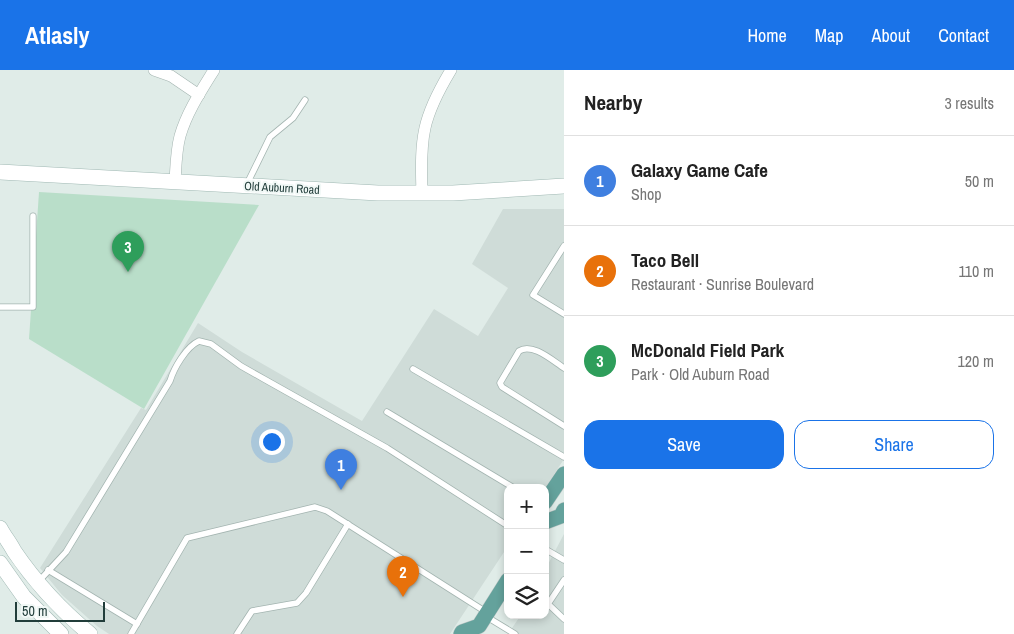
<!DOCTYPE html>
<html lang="en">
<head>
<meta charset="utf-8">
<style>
	:root { --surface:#fff; --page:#f2f2f2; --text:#222; --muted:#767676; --line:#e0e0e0; --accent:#1a73e8 }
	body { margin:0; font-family:"Archivo Narrow",sans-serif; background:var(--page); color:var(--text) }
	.controls { position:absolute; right:15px; bottom:15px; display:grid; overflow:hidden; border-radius:10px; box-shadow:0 2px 8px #0003 }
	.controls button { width:45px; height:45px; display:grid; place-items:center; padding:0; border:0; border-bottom:1px solid var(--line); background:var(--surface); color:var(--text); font:25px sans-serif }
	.scale { position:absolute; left:15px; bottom:12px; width:90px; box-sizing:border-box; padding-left:5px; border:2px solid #213d3a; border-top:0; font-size:14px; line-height:18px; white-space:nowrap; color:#213d3a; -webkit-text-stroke:4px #f1f8f6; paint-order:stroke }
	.you { position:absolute; left:271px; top:371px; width:18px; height:18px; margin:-12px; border:4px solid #fff; border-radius:50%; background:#1a73e8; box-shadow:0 0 0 8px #1a73e833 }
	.badge { display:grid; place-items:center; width:32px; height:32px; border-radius:50%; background:var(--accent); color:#fff; font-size:16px; font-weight:700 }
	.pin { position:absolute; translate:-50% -41px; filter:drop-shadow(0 1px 2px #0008) }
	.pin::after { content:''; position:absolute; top:26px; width:18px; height:15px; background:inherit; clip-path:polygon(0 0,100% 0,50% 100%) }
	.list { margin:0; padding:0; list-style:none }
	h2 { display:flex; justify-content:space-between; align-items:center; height:65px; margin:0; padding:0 20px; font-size:21px }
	h2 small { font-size:16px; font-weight:400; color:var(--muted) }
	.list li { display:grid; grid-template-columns:32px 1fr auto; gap:15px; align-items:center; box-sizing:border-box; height:90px; padding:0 20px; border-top:1px solid var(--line) }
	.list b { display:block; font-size:19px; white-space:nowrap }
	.list p { margin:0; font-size:16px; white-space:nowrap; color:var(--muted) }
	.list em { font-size:16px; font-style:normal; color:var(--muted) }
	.actions { display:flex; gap:10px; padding:15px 20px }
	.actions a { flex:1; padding:11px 0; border:1px solid var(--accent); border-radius:15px; text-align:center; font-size:18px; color:var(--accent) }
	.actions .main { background:var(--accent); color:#fff }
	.icon { flex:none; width:28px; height:28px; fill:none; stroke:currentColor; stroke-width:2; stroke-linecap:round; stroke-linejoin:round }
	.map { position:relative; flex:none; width:564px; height:564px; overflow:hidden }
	header { display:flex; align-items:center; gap:30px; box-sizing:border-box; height:70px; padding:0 25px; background:var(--accent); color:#fff }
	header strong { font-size:24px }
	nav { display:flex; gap:28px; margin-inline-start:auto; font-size:18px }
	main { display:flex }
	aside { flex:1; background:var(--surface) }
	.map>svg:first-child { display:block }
	.built { fill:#cfdcd8 }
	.green { fill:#b9dec9 }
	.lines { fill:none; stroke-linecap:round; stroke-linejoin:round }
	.lane-casing { stroke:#a3b4b0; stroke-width:7 }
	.street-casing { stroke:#a3b4b0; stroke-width:12 }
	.secondary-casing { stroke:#9fb8b3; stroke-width:16 }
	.primary-casing { stroke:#c1c9c8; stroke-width:16 }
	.lane { stroke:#fff; stroke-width:5.5 }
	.street { stroke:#fff; stroke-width:11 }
	.secondary { stroke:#fff; stroke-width:15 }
	.primary { stroke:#64a29c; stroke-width:15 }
	.labels { text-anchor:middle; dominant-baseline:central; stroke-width:4; stroke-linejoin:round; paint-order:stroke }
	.street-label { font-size:12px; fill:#213d3a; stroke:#f1f8f6 }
</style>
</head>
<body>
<header>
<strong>Atlasly</strong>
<nav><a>Home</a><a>Map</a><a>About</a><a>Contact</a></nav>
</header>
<main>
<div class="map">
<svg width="564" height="564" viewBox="0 0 564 564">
	<rect width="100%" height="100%" fill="#e0ece8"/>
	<!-- built -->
	<g class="built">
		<polygon points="503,139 564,139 564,389 545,418 508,418 508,476 450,564 109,564 97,556 62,525 40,498 141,338 146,340 198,253 242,282 362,351 434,239 478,266 508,218 472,194"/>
		<polygon points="564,464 564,564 508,564 521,545 545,545 545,500"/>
	</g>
	<!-- green -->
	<polygon class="green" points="39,122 259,135 144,339 29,269"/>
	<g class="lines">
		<!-- lane casing -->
		<g class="lane-casing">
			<g id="lane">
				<polyline points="247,114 270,67 293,48 305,30"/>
				<polyline points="564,176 533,225 564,244"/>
				<polyline points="0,237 33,237 33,146"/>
				<path d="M564,298C553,291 532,272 519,281L500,313L502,317L564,356"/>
				<polyline points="413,299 564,387"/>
				<polyline points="387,342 514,418"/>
				<polyline points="545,479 564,490"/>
				<polyline points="48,500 137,554"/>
				<path d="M39,511L66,482L170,311C174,298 186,277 199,271L211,274L241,296L264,309L387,378L508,456"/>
				<polyline points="546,532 564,549"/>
				<polyline points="548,534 564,510"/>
				<polyline points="487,547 515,564"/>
				<polyline points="131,564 187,468 315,437 327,441 486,542"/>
				<polyline points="237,564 252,541 297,533 306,523 348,454"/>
			</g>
		</g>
		<!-- street casing -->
		<g class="street-casing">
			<g id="street">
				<polyline points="154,0 171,6 199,25"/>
				<path d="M175,112C176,96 176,81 180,66C187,42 201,21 214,0"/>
				<path d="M422,123C420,67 422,48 451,0"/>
			</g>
		</g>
		<!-- secondary casing -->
		<g class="secondary-casing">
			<g id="secondary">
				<polyline points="0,102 378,123 453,123 564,116"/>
				<path d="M0,458C4,466 10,473 14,481C35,512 61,540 90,564"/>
				<polyline points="0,493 24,527 61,564"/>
			</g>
		</g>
		<!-- primary casing -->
		<g class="primary-casing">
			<g id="primary">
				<polyline points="545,432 564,404"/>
				<polyline points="545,452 561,446 564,440"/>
				<polyline points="461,564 462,562 479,556 508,510"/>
			</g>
		</g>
		<!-- lane -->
		<use href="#lane" class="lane"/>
		<!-- street -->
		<use href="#street" class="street"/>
		<!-- secondary -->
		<use href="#secondary" class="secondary"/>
		<!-- primary -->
		<use href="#primary" class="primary"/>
	</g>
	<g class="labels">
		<!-- street labels -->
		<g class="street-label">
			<text transform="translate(282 118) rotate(3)">Old Auburn Road</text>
		</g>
	</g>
</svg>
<div class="controls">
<button>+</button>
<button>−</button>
<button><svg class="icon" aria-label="layers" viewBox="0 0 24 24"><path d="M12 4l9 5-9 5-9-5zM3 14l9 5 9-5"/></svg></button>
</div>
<div class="scale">50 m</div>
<div class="you"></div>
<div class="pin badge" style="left:341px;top:420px;background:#3f7fe0">1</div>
<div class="pin badge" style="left:403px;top:527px;background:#e8710a">2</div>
<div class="pin badge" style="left:128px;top:202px;background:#2e9e5b">3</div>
</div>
<aside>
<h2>Nearby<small>3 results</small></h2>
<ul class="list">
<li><span class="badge" style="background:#3f7fe0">1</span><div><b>Galaxy Game Cafe</b><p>Shop</p></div><em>50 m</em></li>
<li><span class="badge" style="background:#e8710a">2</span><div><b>Taco Bell</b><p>Restaurant · Sunrise Boulevard</p></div><em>110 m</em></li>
<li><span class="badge" style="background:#2e9e5b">3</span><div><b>McDonald Field Park</b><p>Park · Old Auburn Road</p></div><em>120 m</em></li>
</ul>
<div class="actions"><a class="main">Save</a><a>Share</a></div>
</aside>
</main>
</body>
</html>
